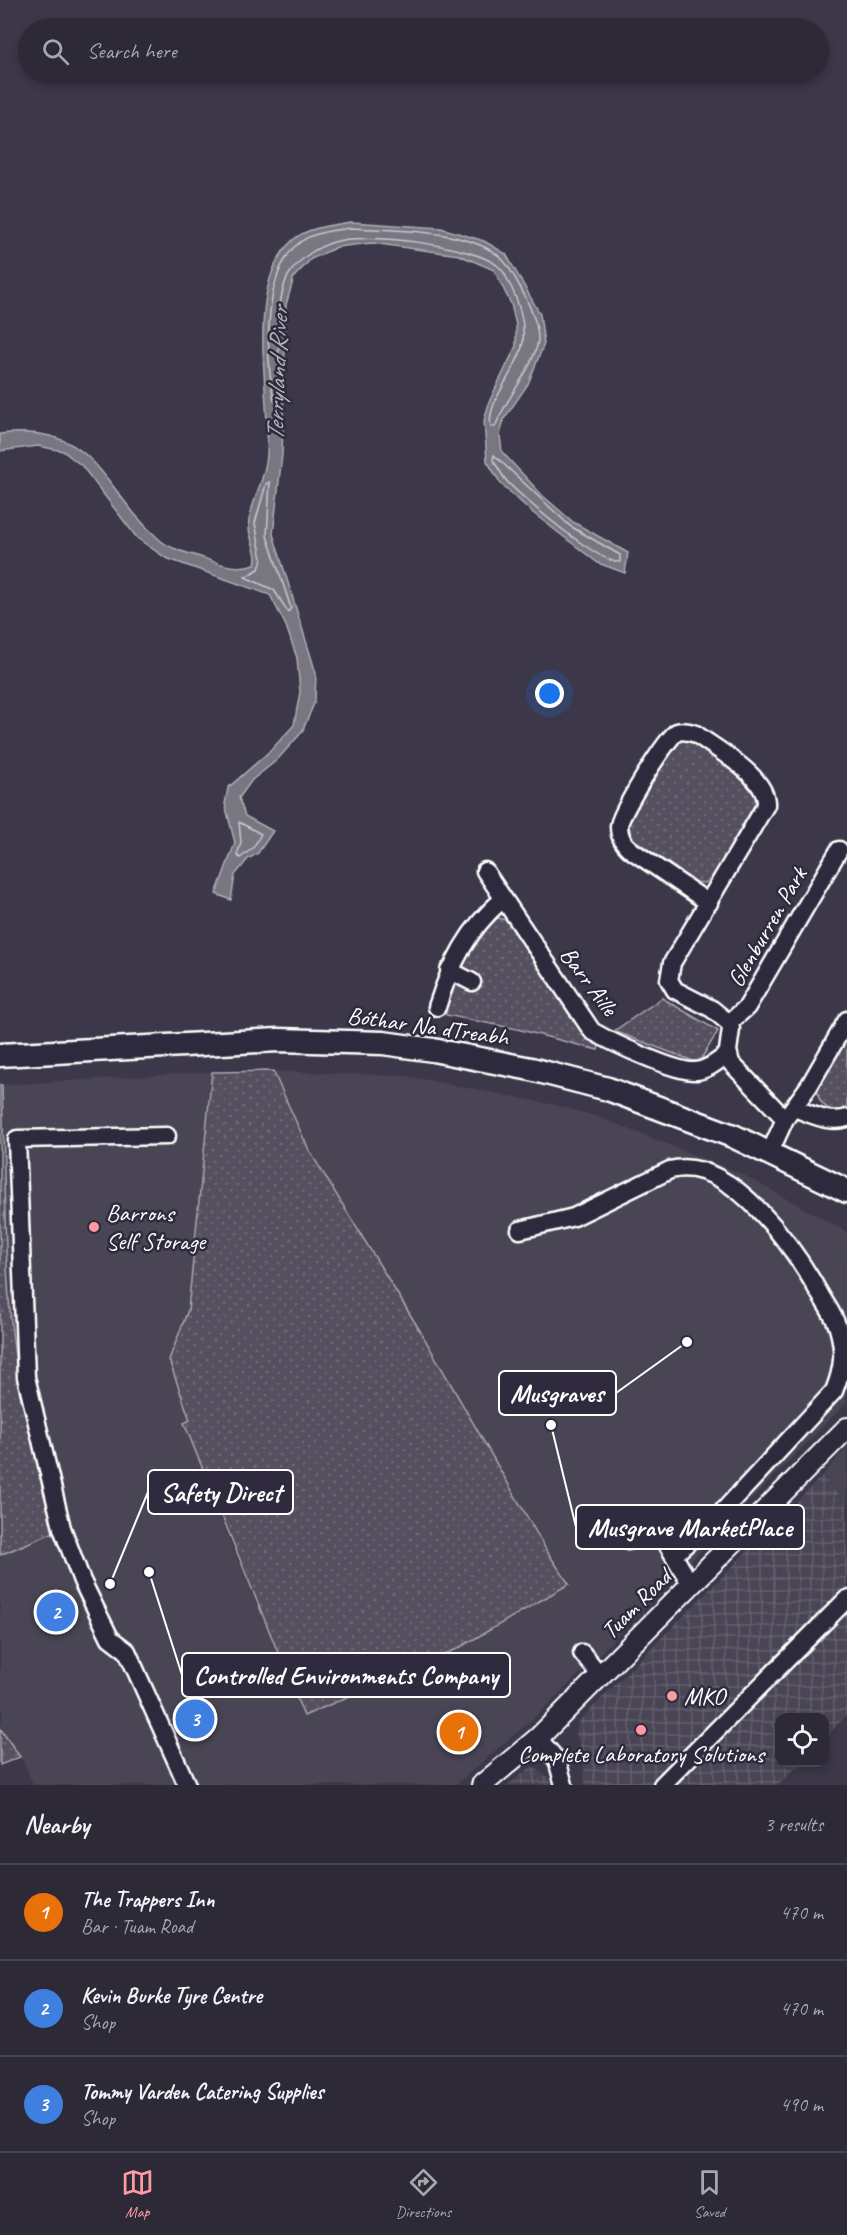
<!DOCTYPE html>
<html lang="en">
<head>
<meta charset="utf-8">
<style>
	:root { --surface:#2d2937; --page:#35313f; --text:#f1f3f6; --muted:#a7a6ad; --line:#484552; --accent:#ff9aa2 }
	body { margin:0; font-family:Caveat,sans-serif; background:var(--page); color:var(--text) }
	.controls { position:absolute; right:18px; bottom:18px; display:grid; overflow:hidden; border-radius:12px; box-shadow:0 3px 9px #0003 }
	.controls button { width:54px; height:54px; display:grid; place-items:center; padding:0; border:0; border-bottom:2px solid var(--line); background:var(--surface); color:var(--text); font:30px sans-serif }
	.you { position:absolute; left:550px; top:694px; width:21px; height:21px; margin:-15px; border:4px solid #fff; border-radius:50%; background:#1a73e8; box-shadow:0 0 0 9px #1a73e833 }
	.badge { display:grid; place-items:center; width:39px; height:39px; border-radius:50%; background:var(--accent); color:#fff; font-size:20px; font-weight:700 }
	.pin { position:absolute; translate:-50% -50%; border:3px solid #fff; box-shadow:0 2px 6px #0006 }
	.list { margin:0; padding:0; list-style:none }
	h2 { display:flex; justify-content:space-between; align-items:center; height:78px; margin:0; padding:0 24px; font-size:26px }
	h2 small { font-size:20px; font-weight:400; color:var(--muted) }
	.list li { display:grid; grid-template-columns:39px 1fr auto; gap:18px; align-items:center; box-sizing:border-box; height:96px; padding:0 24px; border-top:2px solid var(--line) }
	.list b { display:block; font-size:22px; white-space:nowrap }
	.list p { margin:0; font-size:20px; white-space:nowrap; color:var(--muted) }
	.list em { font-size:20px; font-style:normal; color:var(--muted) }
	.icon { flex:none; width:33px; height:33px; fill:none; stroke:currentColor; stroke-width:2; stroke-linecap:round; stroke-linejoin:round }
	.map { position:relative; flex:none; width:847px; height:1785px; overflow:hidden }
	.search { position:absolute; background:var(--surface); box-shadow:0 3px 9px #0003; left:18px; right:18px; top:18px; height:66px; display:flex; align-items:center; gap:15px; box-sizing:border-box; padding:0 21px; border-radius:33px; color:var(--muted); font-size:22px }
	.sheet { height:366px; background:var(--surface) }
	nav { display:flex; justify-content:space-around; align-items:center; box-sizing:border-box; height:84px; border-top:2px solid var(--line); background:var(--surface); font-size:16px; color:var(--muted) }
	nav a { display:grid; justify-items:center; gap:3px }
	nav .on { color:var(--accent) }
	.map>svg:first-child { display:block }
	.built { fill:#494455 }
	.industrial { fill:url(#industrial-grid) }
	.green { fill:url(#green-dots); stroke:#aaa8b0; stroke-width:1.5 }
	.water { fill:#797682; stroke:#afadb4; stroke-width:1.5 }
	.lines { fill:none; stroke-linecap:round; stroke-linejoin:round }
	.shore { stroke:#c9c8cd; stroke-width:1.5 }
	.minor-casing { stroke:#fff; stroke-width:21 }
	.major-casing { stroke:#fff; stroke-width:24 }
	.highway-casing { stroke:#fff; stroke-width:27 }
	.minor { stroke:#2f2a3d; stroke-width:16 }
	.major { stroke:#2f2a3d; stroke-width:20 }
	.highway { stroke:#2f2a3d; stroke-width:22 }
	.poi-dot { fill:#ff9aa2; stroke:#2f2a3d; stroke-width:2 }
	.labels { text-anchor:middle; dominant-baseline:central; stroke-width:5; stroke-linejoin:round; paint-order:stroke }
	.street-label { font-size:24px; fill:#fff; stroke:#2f2a3d }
	.poi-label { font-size:24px; fill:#fff; stroke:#2f2a3d; text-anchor:start }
	.water-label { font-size:26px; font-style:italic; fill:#b5b4ba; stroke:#2f2a3d }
	.leader { fill:none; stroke:#fff; stroke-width:2 }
	.callout-dot { fill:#fff; stroke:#2f2a3d; stroke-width:2 }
	.callout { fill:#2f2a3d; stroke:#fff; stroke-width:2 }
	.callout-label { font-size:26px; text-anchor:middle; font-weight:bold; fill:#fff }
</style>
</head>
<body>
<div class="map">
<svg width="847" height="1785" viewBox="0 0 847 1785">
	<defs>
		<pattern id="industrial-grid" width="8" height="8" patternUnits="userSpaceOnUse" patternTransform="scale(1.5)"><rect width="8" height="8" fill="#494455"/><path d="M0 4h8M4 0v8" fill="none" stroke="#64606e"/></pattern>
		<pattern id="green-dots" width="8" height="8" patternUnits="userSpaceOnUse" patternTransform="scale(1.5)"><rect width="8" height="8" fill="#555060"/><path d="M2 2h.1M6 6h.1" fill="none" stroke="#6e6a78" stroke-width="1.8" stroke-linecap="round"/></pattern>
	</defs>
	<rect width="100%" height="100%" fill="#3c3749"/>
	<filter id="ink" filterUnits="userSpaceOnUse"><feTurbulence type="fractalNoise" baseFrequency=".0167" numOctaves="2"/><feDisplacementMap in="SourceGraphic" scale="12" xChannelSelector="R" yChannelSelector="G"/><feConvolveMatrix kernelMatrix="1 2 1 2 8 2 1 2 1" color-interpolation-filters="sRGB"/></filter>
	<g filter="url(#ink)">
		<!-- built -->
		<g class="built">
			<polygon points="273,1071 407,1076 555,1105 596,1116 740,1173 847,1232 847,1402 580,1674 533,1719 455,1785 33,1785 24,1763 0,1728 3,1711 0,1707 0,1085 212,1072 188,1310 169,1360 190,1420 184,1423 232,1546 304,1716 457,1650 569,1584 548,1552 419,1329 310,1150"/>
			<polygon points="847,1446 847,1504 822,1476"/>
		</g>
		<!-- industrial -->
		<g class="industrial">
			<polygon points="822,1476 847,1504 847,1715 825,1738 824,1718 780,1718 780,1762 801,1763 779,1785 585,1785 583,1756 576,1735 578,1722"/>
			<polygon points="532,1766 551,1779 550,1785 508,1785"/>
		</g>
		<!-- green -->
		<g class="green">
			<polygon points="684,739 692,740 753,786 758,798 713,877 705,883 695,882 632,838 628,822 675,743"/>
			<polygon points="499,918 511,922 600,1042 598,1050 517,1029 446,1015 446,996 454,985 458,983 465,969 461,962 488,920"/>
			<polygon points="662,998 718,1031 700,1061 693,1061 614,1031"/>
			<path d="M847,1034V1109L834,1112C822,1106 816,1099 818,1085Z"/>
			<polygon points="273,1071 309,1150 419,1329 548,1553 569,1584 457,1649 304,1716 184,1423 190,1420 169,1360 188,1310 212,1072"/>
			<path d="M0,1085H2C5,1173 3,1262 14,1349C23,1412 38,1472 54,1532L0,1555Z"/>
			<polygon points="0,1728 20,1757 0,1765"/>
		</g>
		<!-- water -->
		<path class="water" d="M351,222L441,228L484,241L506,254L540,314L544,344L528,384L504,419L500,435L502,452L543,496L573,522L628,553L625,573L598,563L533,513L501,484L487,461L484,421L490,400L516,346V325L511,304L494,270L459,255L372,243L337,247L311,259L294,277L286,305L282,455L273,534L316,673L315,701L302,732L277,760L252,780L239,798L245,816L273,831L258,853L248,859L235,875L231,900L216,894L235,843L225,804L228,788L272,749L294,725L300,692L297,658L286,626L270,595L166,558L137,538L82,466L63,451L38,446L0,451V434C99,423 99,487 160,540C171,550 193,554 206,559C223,565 237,570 255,564C259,550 246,535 249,520C253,498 266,477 267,454C271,392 243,284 294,239C308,227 334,225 351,222Z"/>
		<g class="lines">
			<!-- shore -->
			<g class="shore">
				<path d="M352,228C392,230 472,229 502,259C512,269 519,286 526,298C532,312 541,331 537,346C528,376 506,398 495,427H491C485,404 517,370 522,347C527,326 518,299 508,281C506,276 502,269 498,266C474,245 364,232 334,242C317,247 300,258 290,273C272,299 281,367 279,399L274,401C266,359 262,271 299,243C312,232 336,230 352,228Z"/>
				<path d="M494,455L570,526L620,555V562C601,565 519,496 505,479C501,473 497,466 493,460Z"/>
				<polygon points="270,482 267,536 291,608 288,612 274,590 245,577 259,569 262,559 255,523 266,484"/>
				<polygon points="239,822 261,834 253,848 240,858 237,855 241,843"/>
			</g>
			<!-- minor casing -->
			<g class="minor-casing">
				<g id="minor">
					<path d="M485,871L592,1031C611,1042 676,1073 696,1071C708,1070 718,1061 728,1054"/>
					<path d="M709,903L631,850C623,843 619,837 619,826C619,815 667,737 677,732C683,730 690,732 696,734C717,750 768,777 766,805L672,963L669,980L675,990L712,1009L729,1023L731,1029L728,1051L731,1063L785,1119"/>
					<polyline points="449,970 472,982"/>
					<path d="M437,1007C451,963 468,929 503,899"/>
					<polyline points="729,1023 747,1007 839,850"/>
					<path d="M794,1108C811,1114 829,1124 847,1118"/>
					<polyline points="167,1136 17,1139 26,1377 62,1528 82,1581 110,1638 127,1651 187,1785"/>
					<polyline points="770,1152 785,1119 809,1086 847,1020"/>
					<path d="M520,1230L574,1217L670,1170C731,1154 796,1251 821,1296C827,1306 835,1317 838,1328C845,1351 843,1369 834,1391L725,1509L674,1555"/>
					<polyline points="628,1541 648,1531 660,1532 691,1585"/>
					<polyline points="582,1653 601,1676"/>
					<polyline points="538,1738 557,1760 564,1785"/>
					<polyline points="662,1785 847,1599"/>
				</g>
			</g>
			<!-- major casing -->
			<g class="major-casing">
				<polyline id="major" points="482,1785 538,1738 847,1428"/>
			</g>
			<!-- highway casing -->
			<g class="highway-casing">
				<polyline id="highway" points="0,1055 278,1040 383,1043 433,1050 531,1069 608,1089 733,1136 847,1191"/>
			</g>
			<!-- minor -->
			<use href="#minor" class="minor"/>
			<!-- major -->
			<use href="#major" class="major"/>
			<!-- highway -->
			<use href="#highway" class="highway"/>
		</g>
	</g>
	<!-- markers -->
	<g class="poi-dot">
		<circle cx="94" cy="1227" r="6"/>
		<circle cx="672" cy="1696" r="6"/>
		<circle cx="641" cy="1730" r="6"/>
	</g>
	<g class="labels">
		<!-- street labels -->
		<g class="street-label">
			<text transform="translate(767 927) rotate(-60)">Glenburren Park</text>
			<text transform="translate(589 981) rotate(53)">Barr Aille</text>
			<text transform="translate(428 1026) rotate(8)">Bóthar Na dTreabh</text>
			<text transform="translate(636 1604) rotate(-45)">Tuam Road</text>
		</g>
		<!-- poi labels -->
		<g class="poi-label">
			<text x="106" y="1213">Barrons<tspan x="106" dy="28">Self Storage</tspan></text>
			<text x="684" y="1696">MKO</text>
			<text x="641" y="1754" text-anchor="middle">Complete Laboratory Solutions</text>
		</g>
		<!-- water labels -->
		<g class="water-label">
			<text transform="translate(277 374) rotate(-88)">Terryland River</text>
		</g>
	</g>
	<!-- callouts -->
	<path class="leader" d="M687 1342L616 1393M110 1584L148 1492M551 1425L576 1527M149 1572L182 1675"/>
	<g class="callout-dot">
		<circle cx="687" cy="1342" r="6"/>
		<circle cx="110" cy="1584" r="6"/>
		<circle cx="551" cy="1425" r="6"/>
		<circle cx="149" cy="1572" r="6"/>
	</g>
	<g class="callout">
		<rect x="499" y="1371" width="117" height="44" rx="6"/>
		<rect x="148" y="1470" width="145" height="44" rx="6"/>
		<rect x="576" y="1505" width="228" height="44" rx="6"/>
		<rect x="182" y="1653" width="328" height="44" rx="6"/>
	</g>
	<g class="callout-label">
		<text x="557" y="1402">Musgraves</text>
		<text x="221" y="1501">Safety Direct</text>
		<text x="690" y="1536">Musgrave MarketPlace</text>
		<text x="346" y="1684">Controlled Environments Company</text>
	</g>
</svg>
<div class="controls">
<button><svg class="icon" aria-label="locate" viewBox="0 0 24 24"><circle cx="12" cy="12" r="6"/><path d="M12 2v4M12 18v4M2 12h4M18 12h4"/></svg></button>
</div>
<div class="you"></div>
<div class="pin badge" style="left:459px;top:1732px;background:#e8710a">1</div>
<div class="pin badge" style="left:56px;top:1612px;background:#3f7fe0">2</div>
<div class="pin badge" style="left:195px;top:1719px;background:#3f7fe0">3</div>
<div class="search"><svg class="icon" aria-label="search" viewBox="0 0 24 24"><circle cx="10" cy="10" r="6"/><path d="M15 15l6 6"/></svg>Search here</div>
</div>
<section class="sheet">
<h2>Nearby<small>3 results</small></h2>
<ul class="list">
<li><span class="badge" style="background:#e8710a">1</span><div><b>The Trappers Inn</b><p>Bar · Tuam Road</p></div><em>470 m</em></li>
<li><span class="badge" style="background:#3f7fe0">2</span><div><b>Kevin Burke Tyre Centre</b><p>Shop</p></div><em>470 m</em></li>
<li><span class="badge" style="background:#3f7fe0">3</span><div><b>Tommy Varden Catering Supplies</b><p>Shop</p></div><em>490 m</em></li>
</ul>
</section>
<nav>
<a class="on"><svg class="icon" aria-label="map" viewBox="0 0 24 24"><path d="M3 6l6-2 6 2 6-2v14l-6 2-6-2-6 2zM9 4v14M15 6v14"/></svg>Map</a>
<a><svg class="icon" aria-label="directions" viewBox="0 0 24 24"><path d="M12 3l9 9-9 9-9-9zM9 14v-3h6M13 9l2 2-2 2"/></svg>Directions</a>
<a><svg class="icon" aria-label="saved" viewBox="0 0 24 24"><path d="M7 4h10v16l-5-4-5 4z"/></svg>Saved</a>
</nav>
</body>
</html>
